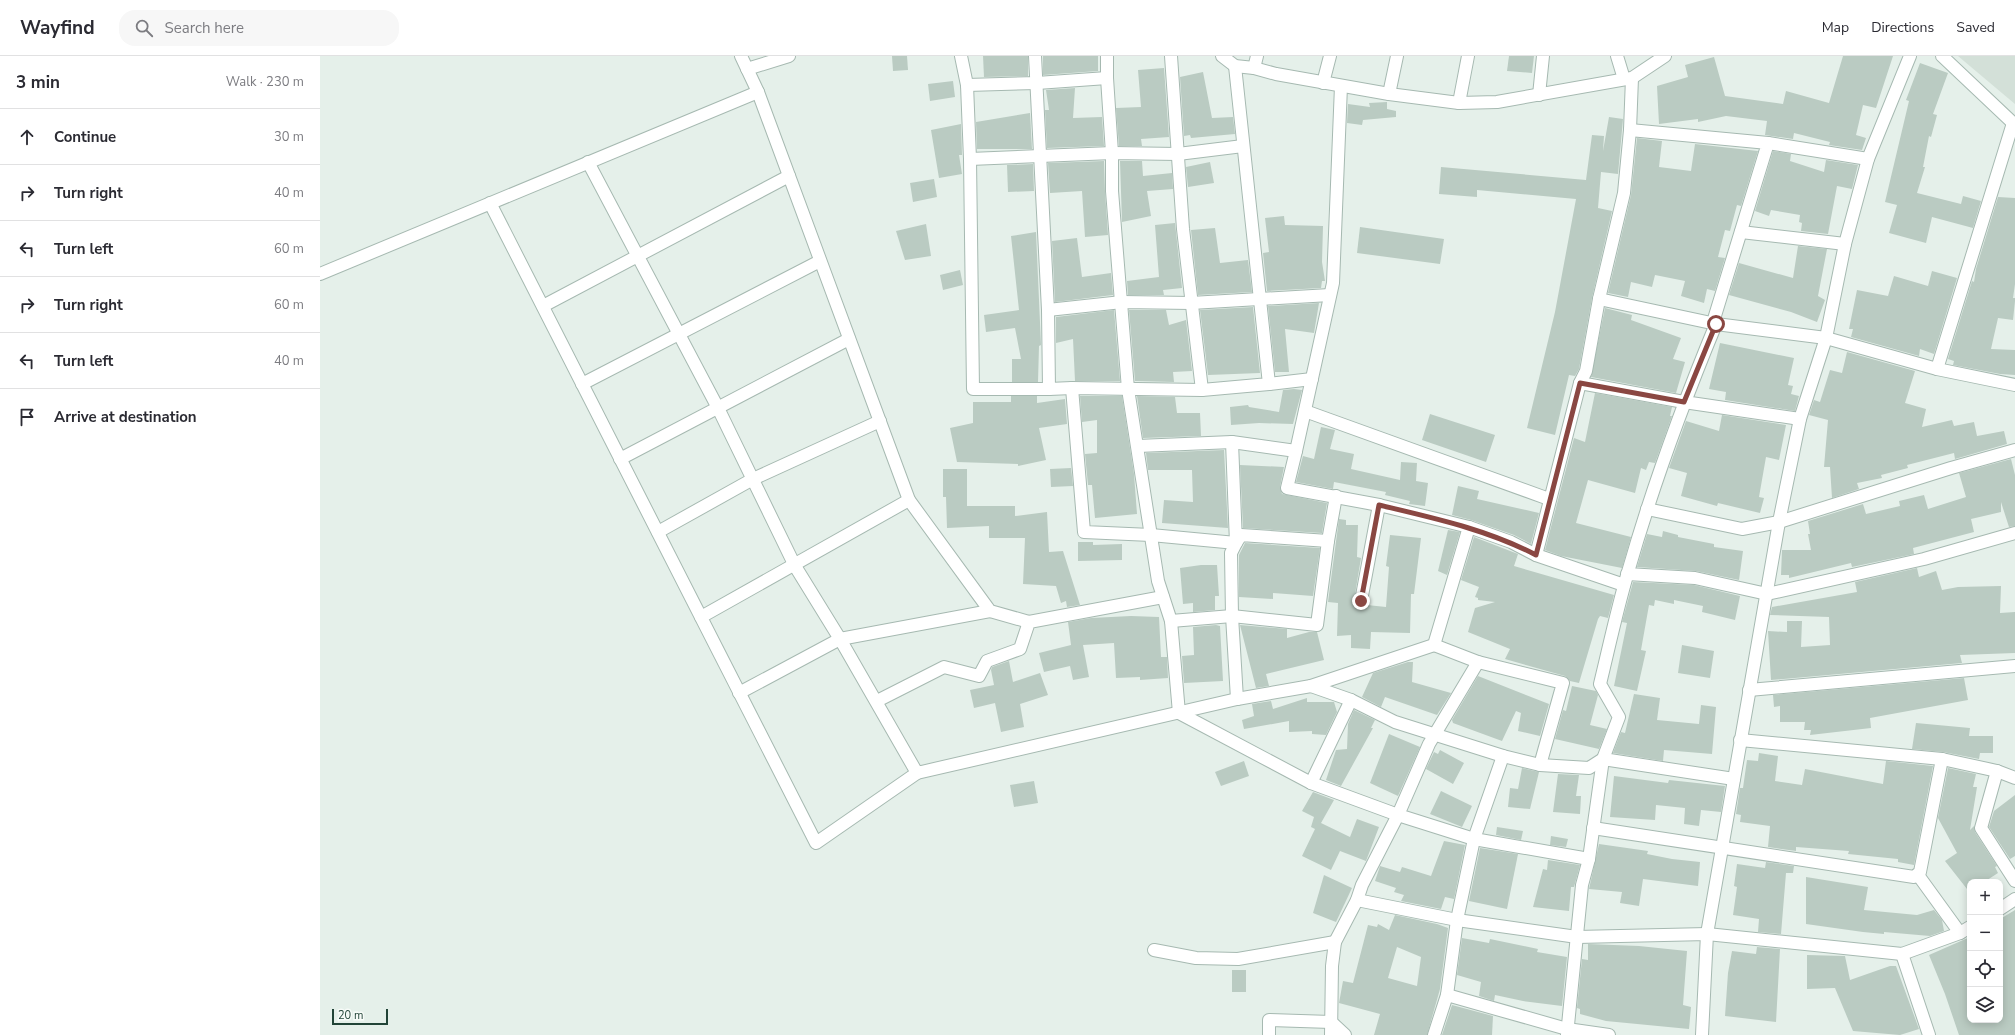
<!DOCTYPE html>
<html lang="en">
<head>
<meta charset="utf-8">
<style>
	:root { --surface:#fff; --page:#f7f7f7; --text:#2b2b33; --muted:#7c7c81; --line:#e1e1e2 }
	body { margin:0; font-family:"Nunito Sans",sans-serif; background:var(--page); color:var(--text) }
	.controls { position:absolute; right:12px; bottom:12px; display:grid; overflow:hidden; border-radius:8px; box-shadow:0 2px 10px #0003 }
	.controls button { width:36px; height:36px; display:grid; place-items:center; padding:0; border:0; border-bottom:1px solid var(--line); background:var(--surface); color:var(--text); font:20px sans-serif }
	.scale { position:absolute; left:12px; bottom:10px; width:56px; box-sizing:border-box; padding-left:4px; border:2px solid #214437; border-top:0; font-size:11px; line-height:14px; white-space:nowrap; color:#214437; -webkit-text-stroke:3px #f7fbf8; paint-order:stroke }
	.stop { position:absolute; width:12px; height:12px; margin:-9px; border:3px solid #8a4742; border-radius:50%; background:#fff }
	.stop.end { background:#8a4742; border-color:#fff; box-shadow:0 1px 4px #0008 }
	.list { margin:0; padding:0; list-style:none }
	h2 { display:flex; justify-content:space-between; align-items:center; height:52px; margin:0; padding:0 16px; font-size:17px }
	h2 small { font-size:13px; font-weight:400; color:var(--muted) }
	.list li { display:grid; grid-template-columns:26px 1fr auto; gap:12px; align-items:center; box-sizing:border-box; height:56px; padding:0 16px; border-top:1px solid var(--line) }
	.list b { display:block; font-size:15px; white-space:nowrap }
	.list em { font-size:13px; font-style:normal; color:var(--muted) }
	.icon { flex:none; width:22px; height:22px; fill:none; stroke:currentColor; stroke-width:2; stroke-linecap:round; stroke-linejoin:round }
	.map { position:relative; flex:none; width:1695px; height:979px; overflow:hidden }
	header { display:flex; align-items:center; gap:24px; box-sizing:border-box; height:56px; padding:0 20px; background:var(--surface); border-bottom:1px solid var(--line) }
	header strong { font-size:19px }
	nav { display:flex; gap:22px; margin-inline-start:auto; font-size:14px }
	.search { width:280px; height:36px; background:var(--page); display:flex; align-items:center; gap:10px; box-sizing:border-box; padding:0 14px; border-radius:16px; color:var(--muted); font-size:15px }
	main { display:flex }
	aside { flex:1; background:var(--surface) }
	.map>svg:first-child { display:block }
	.built { fill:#d3e0d8 }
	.building { fill:#bacbc2; fill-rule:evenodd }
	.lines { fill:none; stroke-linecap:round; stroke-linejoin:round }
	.street-casing { stroke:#a6b9b1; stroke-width:14 }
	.street { stroke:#fff; stroke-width:12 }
	.route { stroke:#8a4742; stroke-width:5 }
</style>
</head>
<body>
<header>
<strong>Wayfind</strong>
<div class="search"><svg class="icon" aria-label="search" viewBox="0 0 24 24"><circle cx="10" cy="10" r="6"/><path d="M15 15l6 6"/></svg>Search here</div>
<nav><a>Map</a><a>Directions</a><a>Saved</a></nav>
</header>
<main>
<aside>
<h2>3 min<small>Walk · 230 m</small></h2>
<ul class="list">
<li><svg class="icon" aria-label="ahead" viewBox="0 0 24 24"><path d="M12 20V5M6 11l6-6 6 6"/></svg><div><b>Continue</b></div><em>30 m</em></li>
<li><svg class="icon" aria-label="right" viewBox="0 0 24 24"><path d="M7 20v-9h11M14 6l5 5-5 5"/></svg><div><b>Turn right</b></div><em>40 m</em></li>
<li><svg class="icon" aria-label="left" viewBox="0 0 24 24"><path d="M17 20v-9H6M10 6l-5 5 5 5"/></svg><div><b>Turn left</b></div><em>60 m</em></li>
<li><svg class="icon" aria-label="right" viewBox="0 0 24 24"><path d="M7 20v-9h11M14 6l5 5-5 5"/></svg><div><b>Turn right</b></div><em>60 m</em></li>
<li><svg class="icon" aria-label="left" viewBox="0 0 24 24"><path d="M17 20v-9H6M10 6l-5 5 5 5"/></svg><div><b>Turn left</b></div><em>40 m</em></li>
<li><svg class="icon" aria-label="arrive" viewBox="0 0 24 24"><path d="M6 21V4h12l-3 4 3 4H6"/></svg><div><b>Arrive at destination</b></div></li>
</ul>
</aside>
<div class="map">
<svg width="1695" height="979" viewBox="0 0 1695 979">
	<rect width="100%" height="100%" fill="#e5f0ea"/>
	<!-- built -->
	<polygon class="built" points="1638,0 1695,0 1695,48"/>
	<!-- building -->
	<g class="building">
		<polygon points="572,0 587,0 588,14 573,15"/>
		<polygon points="663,0 708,0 708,20 664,21"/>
		<polygon points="723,0 778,0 778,15 723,19"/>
		<polygon points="1189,0 1214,0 1212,17 1187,15"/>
		<polygon points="1523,0 1573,0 1556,52 1543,49 1536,79 1546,82 1542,94 1509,89 1510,86 1474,77 1473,83 1445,79 1447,65 1406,60 1378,66 1378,63 1339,68 1337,30 1368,21 1365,9 1394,1 1405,40 1463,48 1466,35 1509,47"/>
		<polygon points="1600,7 1628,17 1613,58 1617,59 1611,81 1609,80 1603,111 1605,111 1597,137 1641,148 1643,140 1661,145 1653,172 1612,161 1606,187 1569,177 1577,149 1565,146 1589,45 1586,44"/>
		<polygon points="844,12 849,81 821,83 822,90 799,90 796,52 821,51 818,14"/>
		<polygon points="883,16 892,62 913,61 915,78 871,82 870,79 864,80 860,21"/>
		<polygon points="633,25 635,41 610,45 608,28"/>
		<polygon points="755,32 753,62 782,61 784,90 727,92 725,54 729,54 726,34"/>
		<polygon points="1067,46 1067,53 1076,55 1076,61 1043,64 1042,69 1027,67 1028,48 1050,51 1049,47"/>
		<polygon points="710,57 712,93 657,93 656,66"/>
		<polygon points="1289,61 1303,63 1298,118 1281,116 1278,152 1292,155 1272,242 1259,313 1255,320 1249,319 1235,379 1207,372 1235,256 1256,143 1157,134 1157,141 1119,138 1121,111 1266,124 1272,79 1284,80 1283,95"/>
		<polygon points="641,68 642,99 639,99 642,118 619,122 611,74"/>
		<polygon points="1317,82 1342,85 1339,111 1371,115 1375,88 1438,95 1421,150 1417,149 1410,175 1405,174 1398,201 1405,202 1395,235 1387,233 1384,247 1361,240 1365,225 1335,219 1332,231 1311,226 1308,241 1288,237 1311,139"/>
		<polygon points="1453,95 1471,98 1470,105 1504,116 1506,104 1538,109 1532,133 1517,130 1508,178 1481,175 1482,167 1479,166 1480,159 1451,154 1449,160 1435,155"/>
		<polygon points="784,105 785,136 788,179 765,181 762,135 730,137 728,107"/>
		<polygon points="800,105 822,105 823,120 852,117 853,133 827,135 831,160 802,166"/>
		<polygon points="890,106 894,127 868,131 866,111"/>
		<polygon points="713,108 714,135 688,136 687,109"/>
		<polygon points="614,123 617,141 593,146 590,127"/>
		<polygon points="1678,141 1695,142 1695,228 1693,242 1695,242 1695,245 1693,264 1678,262 1671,293 1695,294 1695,319 1680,318 1633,309 1634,305 1628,303 1652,225 1654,226 1656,213"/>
		<polygon points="964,160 965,169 1003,170 1002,206 1005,225 1002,225 1001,232 947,235 943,197 949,196 945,162"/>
		<polygon points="855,167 862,232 843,234 844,239 808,239 807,225 839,221 835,169"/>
		<polygon points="606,168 611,200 585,204 576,175"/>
		<polygon points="1040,171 1124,183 1120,208 1037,197"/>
		<polygon points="895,172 900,207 928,204 932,236 878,239 871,174"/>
		<polygon points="716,176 721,289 719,290 718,326 692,326 692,303 701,303 695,272 666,276 664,259 699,254 691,180"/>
		<polygon points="757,182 762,221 791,217 793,239 735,246 732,185"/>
		<polygon points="1478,190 1507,193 1498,240 1505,244 1497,266 1471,256 1409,239 1419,207 1473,222"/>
		<polygon points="640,214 643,229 623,234 620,219"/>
		<polygon points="1612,215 1637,222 1614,298 1600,293 1599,300 1531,281 1533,273 1529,273 1537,234 1568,240 1574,220 1608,230"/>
		<polygon points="999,247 994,277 965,273 969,316 955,316 948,250"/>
		<polygon points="933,251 940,317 888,319 880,254"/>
		<polygon points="1285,252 1312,259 1311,264 1361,282 1353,303 1365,306 1356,337 1271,321"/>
		<polygon points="794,254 800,325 755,325 753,283 736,287 736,261"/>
		<polygon points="809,254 846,254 849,269 866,264 872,315 853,316 854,326 815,325"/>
		<polygon points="1400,287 1474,302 1468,329 1473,330 1471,338 1479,340 1475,355 1405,344 1406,336 1389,333"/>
		<polygon points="1527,296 1595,315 1585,347 1606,353 1602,371 1632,364 1634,370 1654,366 1657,380 1684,375 1687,388 1635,403 1634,397 1587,409 1588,412 1561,419 1562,422 1537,427 1539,433 1512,442 1510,411 1504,411 1508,364 1489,359 1494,344 1500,346 1510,314 1522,317"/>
		<polygon points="974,333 982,334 973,368 939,367 911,369 910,351 928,349 929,351 959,356 963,334"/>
		<polygon points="1275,337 1352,351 1350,360 1352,360 1335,407 1329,406 1326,414 1321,412 1315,437 1268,424 1256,467 1311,481 1302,512 1241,500 1225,494 1254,382 1265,386"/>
		<polygon points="691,340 717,340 717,347 745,343 747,368 719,372 726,404 698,410 698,408 637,406 630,372 653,367 653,346 691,346"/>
		<polygon points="760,340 802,340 814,418 817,458 775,462 772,429 768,429 765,398 777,397 777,364 762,366"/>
		<polygon points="817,340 855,341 857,357 880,357 881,380 823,382"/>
		<polygon points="1110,358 1175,379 1166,406 1102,384"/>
		<polygon points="1402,359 1466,369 1459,404 1446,401 1439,441 1444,442 1440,457 1398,447 1397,450 1361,440 1367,417 1349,412 1366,365 1399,375"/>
		<polygon points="1001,371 1015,374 1010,393 1034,398 1031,413 1080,424 1081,406 1097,407 1096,425 1108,427 1105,450 1089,448 1090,445 1065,439 1066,436 1014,426 1013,433 976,426 983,400 994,403"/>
		<polygon points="904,394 908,472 842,467 844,444 873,446 872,414 828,414 826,397"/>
		<polygon points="1691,403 1695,419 1695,470 1689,471 1681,446 1681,456 1651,463 1654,476 1593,492 1594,498 1532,511 1531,507 1469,522 1469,519 1461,519 1462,494 1491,494 1488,478 1490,478 1488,465 1543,448 1546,458 1580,450 1579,445 1604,439 1608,453 1646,441 1639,417"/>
		<polygon points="920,409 964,411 960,431 962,438 1007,447 1002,477 923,472"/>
		<polygon points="751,412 753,430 731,431 730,413"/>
		<polygon points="623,413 647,413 647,450 695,450 695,460 727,456 729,496 743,495 760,549 747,551 746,545 741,547 736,530 703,528 705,482 669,482 669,470 627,472 626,441 623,441"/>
		<polygon points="1138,430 1159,435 1157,443 1219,457 1211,488 1194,479 1151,464 1132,459"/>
		<polygon points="1019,463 1026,464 1026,469 1038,469 1037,501 1041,502 1034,544 1034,548 1039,552 1047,549 1066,551 1069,511 1066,510 1070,479 1101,482 1094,538 1091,538 1090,577 1051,576 1050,593 1031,592 1031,579 1017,580 1018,547 1008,546"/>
		<polygon points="1128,474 1140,476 1127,519 1118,515"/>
		<polygon points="1343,475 1358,479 1358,481 1394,488 1394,491 1423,495 1419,524 1376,515 1317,511 1327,478 1342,481"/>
		<polygon points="1154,481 1198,498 1194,510 1294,539 1288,562 1280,560 1278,563 1259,627 1250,625 1245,620 1185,603 1190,593 1148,576 1155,552 1175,546 1158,544 1158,542 1155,541 1159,531 1141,524"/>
		<polygon points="758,486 773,486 773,489 802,488 802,504 758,505"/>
		<polygon points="925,487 1000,492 993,540 953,537 953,543 919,541 919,499"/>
		<polygon points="881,509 897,509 899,540 895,540 895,554 873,556 873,547 863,548 860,512"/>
		<polygon points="1597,512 1599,521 1616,515 1622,534 1638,531 1681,530 1680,557 1695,556 1695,597 1640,599 1642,607 1451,624 1448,575 1467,576 1467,565 1482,565 1481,591 1510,589 1509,561 1450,559 1452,551 1537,536 1535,526"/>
		<polygon points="1313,526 1374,529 1420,540 1415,564 1382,556 1383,550 1354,544 1354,548 1335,544 1334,550 1329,549 1321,594 1326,595 1317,635 1294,630 1307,567 1302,566"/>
		<polygon points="811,560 839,561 841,601 847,601 848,622 820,624 820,621 796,622 794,587 763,589 769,621 753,624 750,610 724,616 719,597 751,589 748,566 771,562"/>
		<polygon points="896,569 900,570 903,625 864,627 862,600 874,599 873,571"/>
		<polygon points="920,569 967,573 967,582 989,576 997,576 1004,604 946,618 949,630 936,632"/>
		<polygon points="1362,589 1394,595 1390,622 1358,617"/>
		<polygon points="689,605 693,626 720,617 728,639 700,648 704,671 681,676 675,647 654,652 650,634 674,629 671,614 672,611"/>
		<polygon points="1088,606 1093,606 1092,626 1131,637 1117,659 1065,641 1061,651 1042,641 1053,617"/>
		<polygon points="1158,620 1229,648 1220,680 1198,675 1201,657 1196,655 1182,685 1133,667 1132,664"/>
		<polygon points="1644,622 1648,644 1550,662 1551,672 1490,679 1491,674 1484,674 1485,666 1460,666 1460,650 1454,651 1453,639"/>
		<polygon points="1252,630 1276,635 1278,639 1270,669 1287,673 1279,693 1235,683 1243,654 1246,655"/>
		<polygon points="1314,638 1340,642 1337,664 1379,668 1381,649 1396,651 1392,698 1344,694 1343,705 1293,697 1301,676 1305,677"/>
		<polygon points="987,642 987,646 1014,646 1017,656 1006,679 992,678 992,675 969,676 969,665 924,673 922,664 934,660 932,648 951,645 953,653"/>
		<polygon points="1034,654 1055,664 1051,672 1053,672 1021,730 1006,724 1016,694 1027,693 1028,668"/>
		<polygon points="1596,667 1650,672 1649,680 1673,680 1673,697 1660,697 1659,703 1623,696 1592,693"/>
		<polygon points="1069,678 1100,691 1078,740 1050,727"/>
		<polygon points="1120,694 1144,707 1133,728 1106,713 1114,696 1118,698"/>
		<polygon points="1439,697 1458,700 1455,725 1482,729 1485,713 1563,728 1566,705 1613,710 1594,809 1578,806 1578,803 1528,798 1529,795 1476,791 1476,795 1448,791 1450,770 1420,766 1421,759 1416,758 1420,732 1423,732 1427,704 1438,705"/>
		<polygon points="924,705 929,720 901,730 895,716"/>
		<polygon points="1202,712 1219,716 1210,753 1188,751 1190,732 1198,733"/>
		<polygon points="1628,712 1656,718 1653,731 1657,731 1650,774 1654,770 1655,776 1677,810 1675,811 1678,817 1664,826 1650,826 1650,833 1647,833 1625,805 1637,797 1618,762"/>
		<polygon points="1238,718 1259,719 1256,740 1261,740 1260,758 1233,756"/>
		<polygon points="1294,720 1348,727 1349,724 1405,730 1401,756 1381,754 1379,770 1364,768 1365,752 1336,749 1335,764 1290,761"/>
		<polygon points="714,725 718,747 694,751 690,729"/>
		<polygon points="1121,735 1152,750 1142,771 1110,758"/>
		<polygon points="993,736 1014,744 1001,767 1030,781 1037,763 1059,771 1046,805 1020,795 1011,814 982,800 995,773 991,771 994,761 982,755"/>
		<polygon points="1695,739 1695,800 1690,803 1669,771 1674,755"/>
		<polygon points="1177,771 1203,775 1201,784 1176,779"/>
		<polygon points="1231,780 1248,783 1246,791 1230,789"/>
		<polygon points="1124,785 1145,789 1134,843 1125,841 1121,853 1081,845 1084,839 1074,836 1076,832 1055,825 1060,810 1080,816 1082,811 1111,820"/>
		<polygon points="1279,788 1328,795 1327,798 1352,803 1380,806 1378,830 1323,823 1319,850 1300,847 1302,836 1269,833"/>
		<polygon points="1160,792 1198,798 1187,853 1149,845"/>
		<polygon points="1228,804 1260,809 1254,831 1251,831 1249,855 1213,851 1223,813 1227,814"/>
		<polygon points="1446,806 1474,810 1473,817 1466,817 1461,878 1438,876 1439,863 1413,859 1417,831 1414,830 1417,808 1445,812"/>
		<polygon points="1004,819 1032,832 1016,866 993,857"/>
		<polygon points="1486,821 1548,831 1544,854 1597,859 1614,854 1622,864 1624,875 1610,880 1564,876 1564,878 1543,876 1486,868"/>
		<polygon points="1695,854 1695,979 1639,979 1625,938 1609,899 1650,881 1650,964 1680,964 1680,863"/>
		<path d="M1075,859L1117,868L1128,872L1120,933L1107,979H1054L1060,958L1019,947L1023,925L1033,927L1048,869L1057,871L1058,868L1069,874ZM1077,891L1101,901L1097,930L1068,922Z"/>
		<polygon points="1142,882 1169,887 1170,883 1218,893 1217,896 1247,901 1242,950 1203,945 1175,939 1174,945 1159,940 1161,926 1137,919"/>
		<polygon points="1268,888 1319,890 1367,895 1363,949 1371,951 1369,973 1286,965 1260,958 1260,953 1257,952 1262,903 1268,904"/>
		<polygon points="1437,891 1460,893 1456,966 1405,960 1408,917 1412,895 1436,898"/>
		<polygon points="1487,899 1525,900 1530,924 1570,910 1576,910 1599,973 1580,979 1533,975 1515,932 1487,933"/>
		<rect x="912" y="914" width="14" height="22"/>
		<polygon points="1132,949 1173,960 1172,979 1122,979"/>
	</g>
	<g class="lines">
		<!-- street casing -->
		<g class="street-casing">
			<g id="street">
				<polyline points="421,0 438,36 589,444 670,555 709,566"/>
				<polyline points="641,0 647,29 650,103 653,333 729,333"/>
				<polyline points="715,0 728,254 729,333 752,332 882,334 949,328 915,10"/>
				<polyline points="787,0 787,22 792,97 792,135 808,333 838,525 851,565 859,657"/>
				<polyline points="851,0 863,173 882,334"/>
				<polyline points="902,0 915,10 934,12 956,18 1069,38 1139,47 1177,46 1312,22 1345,0"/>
				<polyline points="1297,0 1304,23"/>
				<polyline points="1622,0 1695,69"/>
				<polyline points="934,12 937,0"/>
				<polyline points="427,13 469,0"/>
				<polyline points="1003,27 1010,0"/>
				<polyline points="647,29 717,27 787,22"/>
				<polyline points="1069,38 1077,0"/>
				<polyline points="1219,39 1223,0"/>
				<polyline points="1139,47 1148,0"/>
				<polyline points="1448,87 1548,103"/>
				<polyline points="650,103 792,97 858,98 923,90"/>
				<polyline points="268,106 398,352 475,510 520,583 597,717 917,643 991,630 1114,589 1149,471"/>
				<polyline points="170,147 496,787 597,717"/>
				<polyline points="1421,176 1525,188"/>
				<polyline points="0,218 438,36"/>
				<polyline points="1279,243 1396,268 1506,282 1617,313 1695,329"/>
				<polyline points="223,250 469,120"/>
				<polyline points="728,254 802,246 871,247 1010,239"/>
				<polyline points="1617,313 1693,67"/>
				<polyline points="1260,327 1364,346 1480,363"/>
				<polyline points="262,328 500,205"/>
				<polyline points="949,328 992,323"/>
				<polyline points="752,332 764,476 831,479 916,487 921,479 1008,485"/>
				<polyline points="985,355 1229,443"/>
				<polyline points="912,386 916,487 911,497 912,560 917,643"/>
				<polyline points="818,390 912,386 976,395 967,432 1059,449 1149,471 1191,486 1216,499 1304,529"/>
				<polyline points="976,395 1013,227 1021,30"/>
				<polyline points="300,403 529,283"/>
				<polyline points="1327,453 1422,473 1459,466 1631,412 1695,394"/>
				<polyline points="338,476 433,423 560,365"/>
				<polyline points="1216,499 1260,327 1266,315 1279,243 1304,137 1310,74 1312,22"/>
				<polyline points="1307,518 1375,522 1447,538 1604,503 1695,477"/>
				<polyline points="1041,545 1059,449"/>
				<polyline points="381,561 589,444"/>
				<polyline points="851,565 912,560 997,569 1008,485 1016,440"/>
				<polyline points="1158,606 1243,627 1220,709"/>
				<polyline points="991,630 1031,644 1075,666 1183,700 1220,709 1269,712 1283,703 1414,723"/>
				<polyline points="1429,634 1695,610"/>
				<polyline points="419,637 520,583 670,555"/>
				<polyline points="557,645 624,611 659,620 667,605 700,593 709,566 843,541"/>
				<polyline points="859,657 991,727 1078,759 1154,783 1269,803"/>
				<polyline points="1420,684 1622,703 1677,715 1695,722"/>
				<polyline points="1677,715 1661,772 1695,825"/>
				<polyline points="991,727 1031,644"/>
				<polyline points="1273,772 1594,821 1600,816 1622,703"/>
				<polyline points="1598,819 1640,877"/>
				<polyline points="1037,844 1137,864 1257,881 1387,878 1582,898 1640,877 1650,871"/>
				<polyline points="1680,853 1695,843"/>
				<polyline points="834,894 876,902 918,903 1015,886"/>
				<polyline points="1582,898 1609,979"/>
				<polyline points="1127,939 1247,973 1289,979"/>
				<polyline points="949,979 949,964 1011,966 1025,979"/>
				<polyline points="1011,979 1012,910 1015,886 1037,844 1042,829 1078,759 1109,688 1158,606 1114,589"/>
				<polyline points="1114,979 1127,939 1137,864 1154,783 1183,700"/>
				<path d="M1247,979L1262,829L1269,803L1283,703L1299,661L1280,628C1289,591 1297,553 1308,516C1332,432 1362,350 1396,268L1394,263L1448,87L1310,74"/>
				<polyline points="1382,979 1387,878 1459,466 1480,363 1506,282 1525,188 1548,103 1590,0"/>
			</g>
		</g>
		<!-- street -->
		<use href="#street" class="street"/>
	</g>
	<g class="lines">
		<!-- route -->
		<path class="route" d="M1041,545L1059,449C1113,462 1166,473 1216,499L1260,327L1364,346L1396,268"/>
	</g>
</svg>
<div class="controls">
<button>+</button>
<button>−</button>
<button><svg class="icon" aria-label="locate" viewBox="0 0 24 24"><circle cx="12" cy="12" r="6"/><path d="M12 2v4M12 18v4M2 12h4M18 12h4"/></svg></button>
<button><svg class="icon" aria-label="layers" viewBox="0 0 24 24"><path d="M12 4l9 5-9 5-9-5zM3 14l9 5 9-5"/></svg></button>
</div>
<div class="scale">20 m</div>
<div class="stop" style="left:1396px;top:268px"></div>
<div class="stop end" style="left:1041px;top:545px"></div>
</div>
</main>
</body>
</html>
